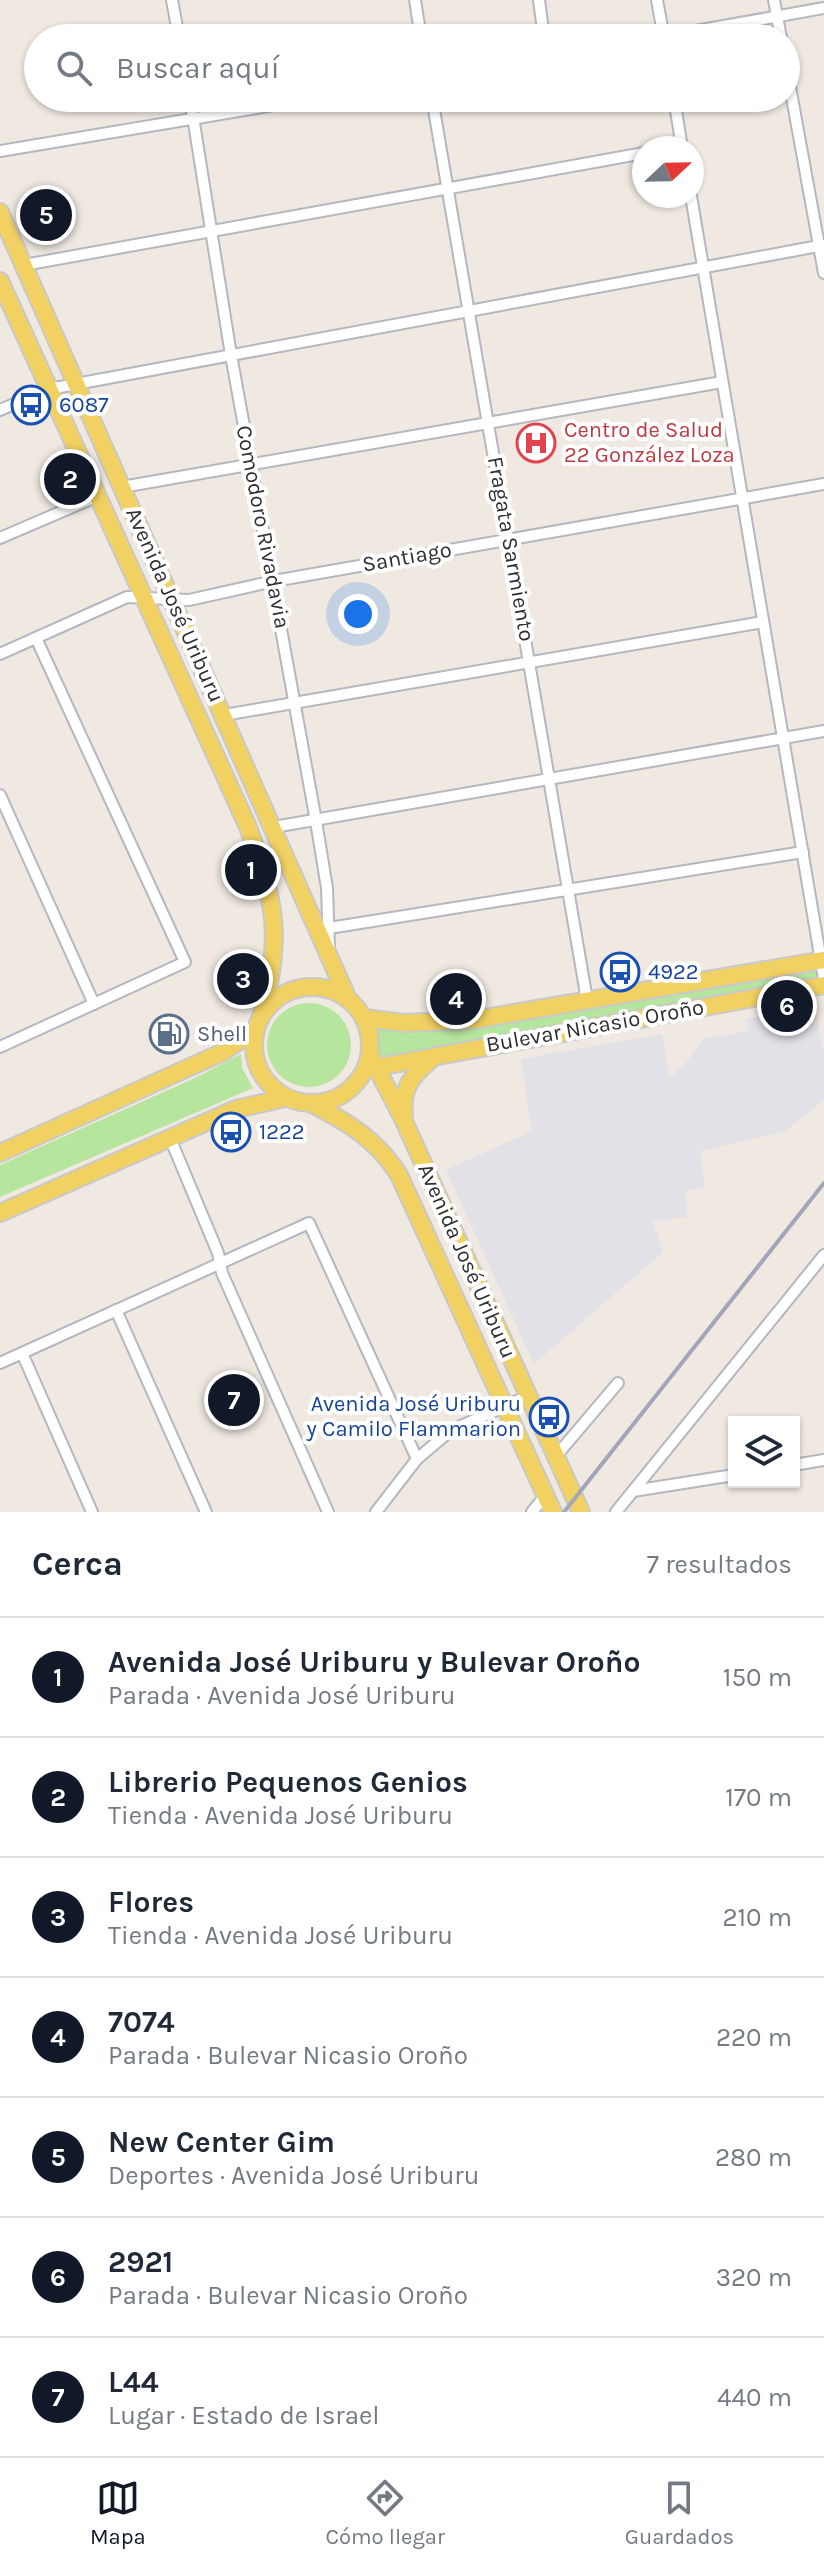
<!DOCTYPE html>
<html lang="es">
<head>
<meta charset="utf-8">
<style>
	:root { --surface:#fff; --page:#f2f2f3; --text:#1f2937; --muted:#747a83; --line:#e0e1e3; --accent:#111827 }
	body { margin:0; font-family:Karla,sans-serif; background:var(--page); color:var(--text) }
	.controls { position:absolute; right:24px; bottom:24px; display:grid; overflow:hidden; border-radius:0px; box-shadow:0 2px 6px #0004 }
	.controls button { width:72px; height:72px; display:grid; place-items:center; padding:0; border:0; border-bottom:2px solid var(--line); background:var(--surface); color:var(--text); font:40px sans-serif }
	.compass { position:absolute; left:632px; top:136px; width:72px; height:72px; border-radius:50%; background:var(--surface); box-shadow:0 2px 6px #0004; rotate:68deg }
	.you { position:absolute; left:358px; top:614px; width:28px; height:28px; margin:-20px; border:6px solid #fff; border-radius:50%; background:#1a73e8; box-shadow:0 0 0 12px #1a73e833 }
	.badge { display:grid; place-items:center; width:52px; height:52px; border-radius:50%; background:var(--accent); color:#fff; font-size:26px; font-weight:700 }
	.pin { position:absolute; translate:-50% -50%; border:4px solid #fff; box-shadow:0 2px 8px #0006 }
	.list { margin:0; padding:0; list-style:none }
	h2 { display:flex; justify-content:space-between; align-items:center; height:104px; margin:0; padding:0 32px; font-size:34px }
	h2 small { font-size:26px; font-weight:400; color:var(--muted) }
	.list li { display:grid; grid-template-columns:52px 1fr auto; gap:24px; align-items:center; box-sizing:border-box; height:120px; padding:0 32px; border-top:2px solid var(--line) }
	.list b { display:block; font-size:30px; white-space:nowrap }
	.list p { margin:0; font-size:26px; white-space:nowrap; color:var(--muted) }
	.list em { font-size:26px; font-style:normal; color:var(--muted) }
	.icon { flex:none; width:44px; height:44px; fill:none; stroke:currentColor; stroke-width:2; stroke-linecap:round; stroke-linejoin:round }
	.map { position:relative; flex:none; width:824px; height:1512px; overflow:hidden }
	.search { position:absolute; background:var(--surface); box-shadow:0 2px 6px #0004; left:24px; right:24px; top:24px; height:88px; display:flex; align-items:center; gap:20px; box-sizing:border-box; padding:0 28px; border-radius:44px; color:var(--muted); font-size:30px }
	.sheet { height:944px; background:var(--surface) }
	nav { display:flex; justify-content:space-around; align-items:center; box-sizing:border-box; height:112px; border-top:2px solid var(--line); background:var(--surface); font-size:22px; color:var(--muted) }
	nav a { display:grid; justify-items:center; gap:4px }
	nav .on { color:var(--accent) }
	.map>svg:first-child { display:block }
	.industrial { fill:#e3e1e8 }
	.green { fill:#b6e59e }
	.lines { fill:none; stroke-linecap:round; stroke-linejoin:round }
	.minor-casing { stroke:#b4b7c1; stroke-width:14 }
	.primary-casing { stroke:#c9c9c9; stroke-width:20 }
	.minor { stroke:#fff; stroke-width:10 }
	.primary { stroke:#f2d163; stroke-width:16 }
	.rail { stroke:#a3a6b8; stroke-width:4 }
	.labels { text-anchor:middle; dominant-baseline:central; stroke-width:8; stroke-linejoin:round; paint-order:stroke }
	.transit-label { font-size:22px; fill:#164399; stroke:#fff; text-anchor:start }
	.health-label { font-size:22px; fill:#be3a42; stroke:#fff; text-anchor:start }
	.street-label { font-size:22px; fill:#2e2e2e; stroke:#fff }
	.service-label { font-size:22px; fill:#4e5e75; stroke:#fff; text-anchor:start }
</style>
</head>
<body>
<div class="map">
<svg width="824" height="1512" viewBox="0 0 824 1512">
	<rect width="100%" height="100%" fill="#efe9e1"/>
	<!-- industrial -->
	<polygon class="industrial" points="814,1007 824,1052 824,1100 784,1132 700,1151 705,1187 685,1191 688,1217 653,1221 663,1252 534,1364 446,1170 532,1131 521,1059 662,1034 669,1078 685,1064 703,1039 748,1031 746,1019"/>
	<!-- green -->
	<g class="green">
		<path d="M824,960V985L376,1067C368,1052 371,1035 364,1018L404,1023Z"/>
		<circle cx="309" cy="1045" r="42"/>
		<polygon points="241,1054 242,1068 253,1088 0,1197 0,1165 195,1078"/>
	</g>
	<g class="lines">
		<!-- minor casing -->
		<g class="minor-casing">
			<g id="minor">
				<polyline points="172,0 179,38"/>
				<polyline points="415,0 421,38"/>
				<polyline points="539,0 544,38"/>
				<polyline points="657,0 664,38"/>
				<polyline points="774,0 781,38"/>
				<polyline points="656,38 824,8"/>
				<polyline points="786,65 824,273"/>
				<polyline points="190,98 231,355 316,821 327,888 329,948"/>
				<polyline points="432,98 587,1000"/>
				<polyline points="674,98 682,148"/>
				<polyline points="0,151 316,98"/>
				<polyline points="691,196 824,979"/>
				<polyline points="24,265 644,153"/>
				<polyline points="0,410 49,389 824,245"/>
				<polyline points="122,487 722,382"/>
				<polyline points="0,538 98,496"/>
				<polyline points="0,654 127,597 189,600 274,581 824,484"/>
				<polyline points="224,715 763,622"/>
				<polyline points="0,795 94,1004"/>
				<polyline points="274,827 824,731"/>
				<polyline points="323,929 803,852"/>
				<polyline points="0,1047 185,962 36,638"/>
				<polyline points="170,1138 218,1253 222,1273 328,1512"/>
				<polyline points="116,1310 206,1512"/>
				<polyline points="22,1353 92,1512"/>
				<polyline points="0,1363 309,1223 417,1459"/>
				<polyline points="556,1456 618,1383"/>
				<polyline points="794,1465 824,1460"/>
				<polyline points="633,1491 734,1475"/>
				<polyline points="376,1512 417,1459 450,1431 528,1396"/>
				<polyline points="532,1512 545,1496"/>
				<polyline points="616,1512 824,1255"/>
			</g>
		</g>
		<!-- primary casing -->
		<g class="primary-casing">
			<g id="primary">
				<polyline points="0,212 348,999"/>
				<path d="M0,281L248,827C275,902 283,935 262,1013"/>
				<circle cx="312" cy="1045" r="58"/>
				<polyline points="364,1018 404,1023 473,1020 824,960"/>
				<polyline points="370,1055 404,1121 581,1512"/>
				<polyline points="367,1069 824,985"/>
				<path d="M312,1104C349,1123 377,1140 399,1175L553,1512"/>
				<path d="M404,1120C401,1086 411,1076 435,1056"/>
				<polyline points="0,1153 223,1052 255,1030"/>
				<polyline points="0,1213 236,1109 285,1098"/>
			</g>
		</g>
		<!-- minor -->
		<use href="#minor" class="minor"/>
		<!-- primary -->
		<use href="#primary" class="primary"/>
		<!-- rail -->
		<polyline class="rail" points="564,1512 824,1183"/>
	</g>
	<!-- icons -->
	<defs>
		<g id="bus-ring" transform="scale(2)"><circle r="9.5" fill="#fff" stroke="#1a4fb4" stroke-width="1.5"/><path d="M-5-6H5V4H4V6H2V4H-2V6H-4V4H-5ZM-3.5-4V0h7V-4ZM-3.5 1.2v1.5H-2V1.2ZM2 1.2v1.5H3.5V1.2Z" fill="#1a4fb4"/></g>
		<g id="hospital-ring" transform="scale(2)"><circle r="9.5" fill="#fff" stroke="#e0444e" stroke-width="1.5"/><path d="M-5-5h3v3.5h4V-5h3V5h-3V1.5h-4V5h-3Z" fill="#e0444e"/></g>
		<g id="fuel-ring" transform="scale(2)"><circle r="9.5" fill="#fff" stroke="#5c6f8a" stroke-width="1.5"/><path d="M-5.5-6h7V0h2V4h1.3V-2.5L3-4.5l.8-.8L6-3V5H2.5V1h-1V6h-7ZM-4.2-4.7v3.2H.2V-4.7Z" fill="#5c6f8a"/></g>
	</defs>
	<g fill-rule="evenodd">
		<use href="#bus-ring" x="31" y="405"/>
		<use href="#hospital-ring" x="536" y="443"/>
		<use href="#bus-ring" x="620" y="972"/>
		<use href="#fuel-ring" x="169" y="1034"/>
		<use href="#bus-ring" x="231" y="1132"/>
		<use href="#bus-ring" x="549" y="1417"/>
	</g>
	<g class="labels">
		<!-- transit labels -->
		<g class="transit-label">
			<text x="59" y="405">6087</text>
			<text x="648" y="972">4922</text>
			<text x="259" y="1132">1222</text>
			<text x="521" y="1404" text-anchor="end">Avenida José Uriburu<tspan x="521" dy="25">y Camilo Flammarion</tspan></text>
		</g>
		<!-- health labels -->
		<g class="health-label">
			<text x="564" y="430">Centro de Salud<tspan x="564" dy="25">22 González Loza</tspan></text>
		</g>
		<!-- street labels -->
		<g class="street-label">
			<text transform="translate(263 527) rotate(79)">Comodoro Rivadavia</text>
			<text transform="translate(511 549) rotate(80)">Fragata Sarmiento</text>
			<text transform="translate(407 557) rotate(-10)">Santiago</text>
			<text transform="translate(175 605) rotate(66)">Avenida José Uriburu</text>
			<text transform="translate(595 1026) rotate(-10)">Bulevar Nicasio Oroño</text>
			<text transform="translate(467 1261) rotate(66)">Avenida José Uriburu</text>
		</g>
		<!-- service labels -->
		<g class="service-label">
			<text x="197" y="1034">Shell</text>
		</g>
	</g>
</svg>
<div class="controls">
<button><svg class="icon" aria-label="layers" viewBox="0 0 24 24"><path d="M12 4l9 5-9 5-9-5zM3 14l9 5 9-5"/></svg></button>
</div>
<svg class="compass" viewBox="-18 -18 36 36"><path d="M0-13l5 13h-10z" fill="#e53935"/><path d="M0 13l5-13h-10z" fill="#747a83"/></svg>
<div class="you"></div>
<div class="pin badge" style="left:251px;top:870px">1</div>
<div class="pin badge" style="left:70px;top:479px">2</div>
<div class="pin badge" style="left:243px;top:979px">3</div>
<div class="pin badge" style="left:456px;top:999px">4</div>
<div class="pin badge" style="left:46px;top:215px">5</div>
<div class="pin badge" style="left:787px;top:1006px">6</div>
<div class="pin badge" style="left:234px;top:1400px">7</div>
<div class="search"><svg class="icon" aria-label="search" viewBox="0 0 24 24"><circle cx="10" cy="10" r="6"/><path d="M15 15l6 6"/></svg>Buscar aquí</div>
</div>
<section class="sheet">
<h2>Cerca<small>7 resultados</small></h2>
<ul class="list">
<li><span class="badge">1</span><div><b>Avenida José Uriburu y Bulevar Oroño</b><p>Parada · Avenida José Uriburu</p></div><em>150 m</em></li>
<li><span class="badge">2</span><div><b>Librerio Pequenos Genios</b><p>Tienda · Avenida José Uriburu</p></div><em>170 m</em></li>
<li><span class="badge">3</span><div><b>Flores</b><p>Tienda · Avenida José Uriburu</p></div><em>210 m</em></li>
<li><span class="badge">4</span><div><b>7074</b><p>Parada · Bulevar Nicasio Oroño</p></div><em>220 m</em></li>
<li><span class="badge">5</span><div><b>New Center Gim</b><p>Deportes · Avenida José Uriburu</p></div><em>280 m</em></li>
<li><span class="badge">6</span><div><b>2921</b><p>Parada · Bulevar Nicasio Oroño</p></div><em>320 m</em></li>
<li><span class="badge">7</span><div><b>L44</b><p>Lugar · Estado de Israel</p></div><em>440 m</em></li>
</ul>
</section>
<nav>
<a class="on"><svg class="icon" aria-label="map" viewBox="0 0 24 24"><path d="M3 6l6-2 6 2 6-2v14l-6 2-6-2-6 2zM9 4v14M15 6v14"/></svg>Mapa</a>
<a><svg class="icon" aria-label="directions" viewBox="0 0 24 24"><path d="M12 3l9 9-9 9-9-9zM9 14v-3h6M13 9l2 2-2 2"/></svg>Cómo llegar</a>
<a><svg class="icon" aria-label="saved" viewBox="0 0 24 24"><path d="M7 4h10v16l-5-4-5 4z"/></svg>Guardados</a>
</nav>
</body>
</html>
